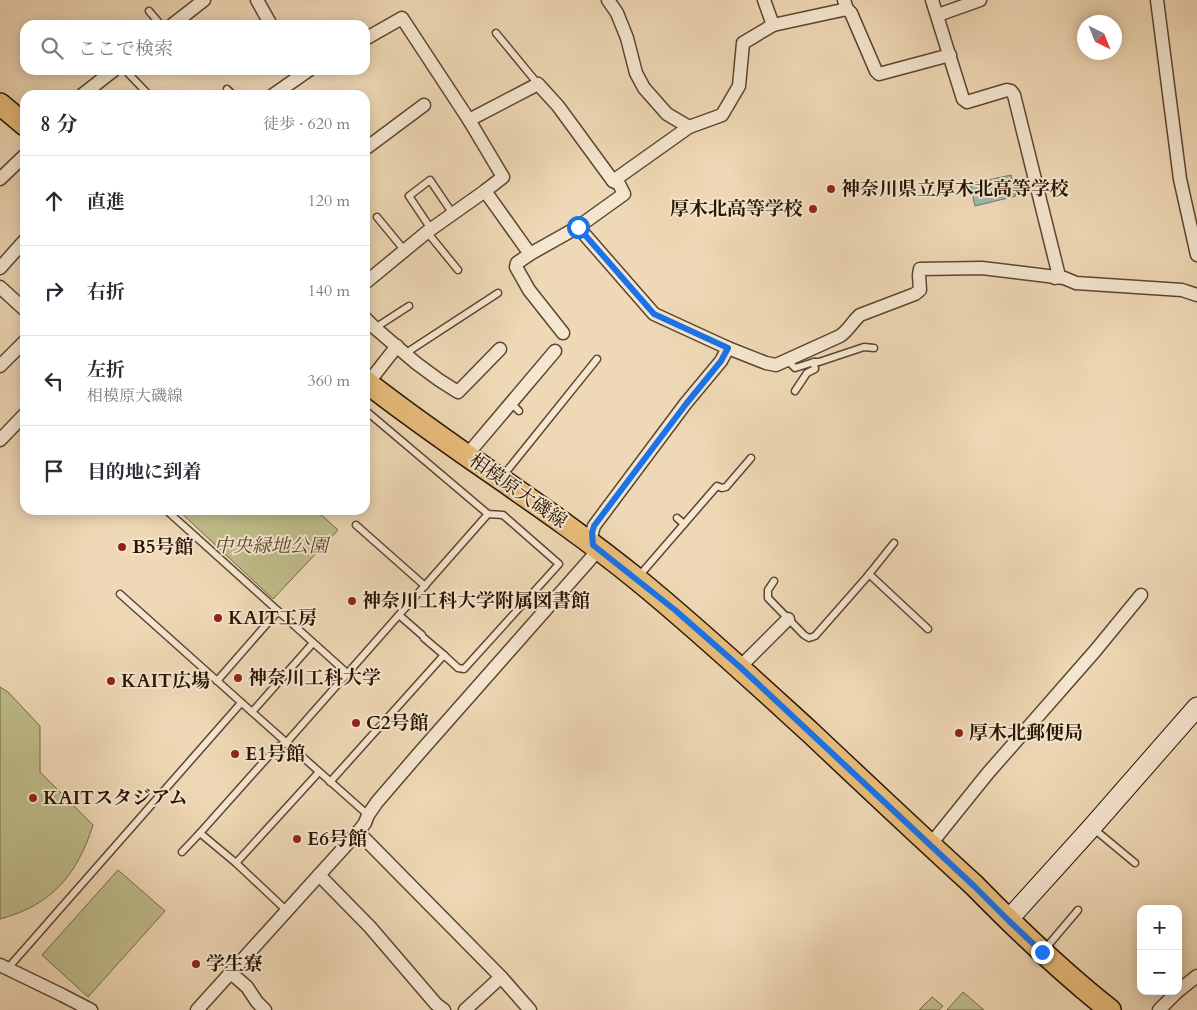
<!DOCTYPE html>
<html lang="ja">
<head>
<meta charset="utf-8">
<style>
	:root { --surface:#fff; --page:#f7f7f7; --text:#2b2b33; --muted:#7c7c81; --line:#e1e1e2 }
	body { margin:0; font-family:Cardo,"Noto Serif JP",serif; background:var(--page); color:var(--text) }
	.controls { position:absolute; right:15px; bottom:15px; display:grid; overflow:hidden; border-radius:10px; box-shadow:0 2px 12px #0003 }
	.controls button { width:45px; height:45px; display:grid; place-items:center; padding:0; border:0; border-bottom:1px solid var(--line); background:var(--surface); color:var(--text); font:25px sans-serif }
	.compass { position:absolute; left:1077px; top:15px; width:45px; height:45px; border-radius:50%; background:var(--surface); box-shadow:0 2px 12px #0003; rotate:137deg }
	.stop { position:absolute; width:15px; height:15px; margin:-11px; border:4px solid #1a73e8; border-radius:50%; background:#fff }
	.stop.end { background:#1a73e8; border-color:#fff; box-shadow:0 1px 5px #0008 }
	.list { margin:0; padding:0; list-style:none }
	h2 { display:flex; justify-content:space-between; align-items:center; height:65px; margin:0; padding:0 20px; font-size:21px }
	h2 small { font-size:16px; font-weight:400; color:var(--muted) }
	.list li { display:grid; grid-template-columns:32px 1fr auto; gap:15px; align-items:center; box-sizing:border-box; height:90px; padding:0 20px; border-top:1px solid var(--line) }
	.list b { display:block; font-size:19px; white-space:nowrap }
	.list p { margin:0; font-size:16px; white-space:nowrap; color:var(--muted) }
	.list em { font-size:16px; font-style:normal; color:var(--muted) }
	.icon { flex:none; width:28px; height:28px; fill:none; stroke:currentColor; stroke-width:2; stroke-linecap:round; stroke-linejoin:round }
	.map { position:relative; flex:none; width:1197px; height:1010px; overflow:hidden }
	.search { position:absolute; background:var(--surface); box-shadow:0 2px 12px #0003; left:20px; top:20px; width:350px; height:55px; display:flex; align-items:center; gap:12px; box-sizing:border-box; padding:0 18px; border-radius:15px; color:var(--muted); font-size:19px }
	.panel { position:absolute; background:var(--surface); box-shadow:0 2px 12px #0003; left:20px; top:90px; width:350px; height:425px; border-radius:15px }
	.map>svg:first-child { display:block }
	.green { fill:#bfbd8a; stroke:#746948 }
	.water { fill:#9abaae; stroke:#6c786a }
	.lines { fill:none; stroke-linecap:round; stroke-linejoin:round }
	.lane-casing { stroke:#5a4631; stroke-width:9 }
	.street-casing { stroke:#5a4631; stroke-width:15 }
	.secondary-casing { stroke:#281505; stroke-width:21 }
	.primary-casing { stroke:#281505; stroke-width:24 }
	.lane { stroke:#f5e6cf; stroke-width:6 }
	.street { stroke:#f5e6cf; stroke-width:12 }
	.secondary { stroke:#f5e6cf; stroke-width:19 }
	.primary { stroke:#e8bc7a; stroke-width:21 }
	.route { stroke:#1a73e8; stroke-width:6 }
	.poi-dot { fill:#8f2418; stroke:#f5e6cf; stroke-width:2 }
	.labels { text-anchor:middle; dominant-baseline:central; stroke-width:4; stroke-linejoin:round; paint-order:stroke }
	.poi-label { font-size:19px; font-weight:bold; fill:#281505; stroke:#f5e6cf; text-anchor:start }
	.street-label { font-size:19px; fill:#281505; stroke:#f5e6cf }
	.park-label { font-size:19px; font-style:italic; fill:#55472d; stroke:#f5e6cf }
</style>
</head>
<body>
<div class="map">
<svg width="1197" height="1010" viewBox="0 0 1197 1010">
	<rect width="100%" height="100%" fill="#efd8b5"/>
	<filter id="stains"><feTurbulence type="fractalNoise" baseFrequency=".004" numOctaves="4"/><feColorMatrix values="0 0 0 0 .2 0 0 0 0 .09 0 0 0 0 .02 0 0 0 .5 -.17"/></filter>
	<radialGradient id="worn" r=".72"><stop offset=".6" stop-color="#630" stop-opacity="0"/><stop offset="1" stop-color="#630" stop-opacity=".3"/></radialGradient>
	<!-- green -->
	<g class="green">
		<polygon points="178,510 316,510 338,530 273,599"/>
		<path d="M0,687L8,692L40,726V772L93,825C77,875 52,905 0,919Z"/>
		<polygon points="118,870 165,911 88,997 42,955"/>
		<polygon points="963,992 984,1010 947,1010"/>
		<polygon points="932,997 943,1006 939,1010 919,1010"/>
	</g>
	<!-- water -->
	<polygon class="water" points="1011,175 1016,196 975,206 970,184"/>
	<g class="lines">
		<!-- lane casing -->
		<g class="lane-casing">
			<g id="lane">
				<polyline points="149,11 161,25"/>
				<polyline points="496,33 538,84"/>
				<polyline points="125,70 149,95"/>
				<polyline points="227,89 233,95"/>
				<polyline points="377,217 405,251"/>
				<polyline points="431,229 409,196 430,180 453,214"/>
				<polyline points="427,232 458,270"/>
				<polyline points="375,328 409,306"/>
				<polyline points="406,353 498,293"/>
				<polyline points="787,360 795,368 814,362 819,362 864,347 874,348"/>
				<polyline points="795,391 807,373 815,369 814,362"/>
				<polyline points="511,403 519,411"/>
				<polyline points="502,477 597,359"/>
				<polyline points="166,510 347,673"/>
				<polyline points="677,518 684,524"/>
				<polyline points="356,525 425,586"/>
				<polyline points="869,574 928,629"/>
				<polyline points="639,576 710,494 717,486 722,488 726,487 751,458"/>
				<polyline points="774,581 768,590 768,598 804,635 809,638 815,636 866,578 894,543"/>
				<polyline points="120,594 252,712 368,815"/>
				<polyline points="399,615 422,635"/>
				<polyline points="424,638 444,655"/>
				<polyline points="217,681 278,611"/>
				<polyline points="252,712 313,643"/>
				<polyline points="330,782 444,655 458,668 464,669 559,564 503,515 488,514 365,410"/>
				<polyline points="1094,829 1135,863"/>
				<polyline points="182,852 200,833"/>
				<polyline points="236,863 200,833 276,748 286,743 488,514"/>
				<polyline points="287,911 236,863 319,772"/>
				<polyline points="1045,949 1078,910"/>
				<polyline points="8,968 241,703"/>
			</g>
		</g>
		<!-- street casing -->
		<g class="street-casing">
			<g id="street">
				<polyline points="257,0 271,25"/>
				<polyline points="608,0 617,13 627,38 636,73 644,88 667,114 689,127"/>
				<polyline points="764,0 773,25"/>
				<polyline points="844,0 847,9 851,13 876,71 879,74 950,55"/>
				<polyline points="932,0 963,99 967,102 1007,90 1011,91 1014,95 1058,272 1055,278"/>
				<polyline points="1157,0 1180,179 1197,255"/>
				<polyline points="938,15 980,0"/>
				<polyline points="172,25 204,0"/>
				<polyline points="365,39 402,18 469,120 503,177 485,191 427,232 365,283"/>
				<polyline points="82,95 114,70"/>
				<polyline points="273,95 309,70"/>
				<path d="M469,120L538,84L558,106L613,181L619,184L624,194L578,227L654,314L728,348L766,363L776,365L840,336C849,330 852,322 860,315L915,294L920,290L919,275L920,269L982,268L1064,278L1076,283L1182,290L1197,295"/>
				<polyline points="365,149 424,105"/>
				<polyline points="0,179 25,155"/>
				<polyline points="613,181 689,127 722,115 739,86 743,43 773,25 847,9"/>
				<polyline points="485,191 530,254 517,263 516,267 529,290 563,333"/>
				<polyline points="530,254 578,227"/>
				<polyline points="0,268 25,240"/>
				<polyline points="0,287 25,310"/>
				<polyline points="365,318 375,328 416,363 439,380 458,392 500,349"/>
				<polyline points="0,366 25,341"/>
				<polyline points="368,383 397,346"/>
				<polyline points="0,440 25,414"/>
				<polyline points="467,455 555,351"/>
				<polyline points="740,667 788,619"/>
				<polyline points="358,832 501,977 530,1010"/>
				<polyline points="930,845 988,773 1095,651 1141,595"/>
				<polyline points="319,875 370,927 436,1004 444,1010"/>
				<polyline points="0,965 62,995 91,1010"/>
				<polyline points="231,973 247,987 257,1002 265,1010"/>
				<polyline points="1178,991 1197,976"/>
				<polyline points="197,1010 358,832 365,823 368,815 377,802 421,751 593,556 592,533 594,526 686,403 721,361 728,348"/>
				<polyline points="465,1010 501,977"/>
				<polyline points="1159,1010 1178,991"/>
			</g>
		</g>
		<!-- secondary casing -->
		<g class="secondary-casing">
			<polyline id="secondary" points="1008,920 1092,827 1197,707"/>
		</g>
		<!-- primary casing -->
		<g class="primary-casing">
			<g id="primary">
				<polyline points="0,104 25,125"/>
				<path d="M365,381C454,451 551,509 638,580C698,629 754,681 811,733C865,784 919,835 974,885C1017,929 1062,972 1110,1010"/>
			</g>
		</g>
		<!-- lane -->
		<use href="#lane" class="lane"/>
		<!-- street -->
		<use href="#street" class="street"/>
		<!-- secondary -->
		<use href="#secondary" class="secondary"/>
		<!-- primary -->
		<use href="#primary" class="primary"/>
	</g>
	<g class="lines">
		<!-- route -->
		<polyline class="route" points="578,227 654,314 728,348 721,361 686,404 594,526 592,533 593,545 675,610 740,667 974,886 1008,920 1042,952"/>
	</g>
	<!-- markers -->
	<g class="poi-dot">
		<circle cx="831" cy="189" r="5"/>
		<circle cx="813" cy="209" r="5"/>
		<circle cx="122" cy="547" r="5"/>
		<circle cx="352" cy="601" r="5"/>
		<circle cx="218" cy="618" r="5"/>
		<circle cx="238" cy="678" r="5"/>
		<circle cx="111" cy="681" r="5"/>
		<circle cx="356" cy="723" r="5"/>
		<circle cx="959" cy="733" r="5"/>
		<circle cx="235" cy="754" r="5"/>
		<circle cx="33" cy="798" r="5"/>
		<circle cx="297" cy="839" r="5"/>
		<circle cx="196" cy="964" r="5"/>
	</g>
	<g class="labels">
		<!-- poi labels -->
		<g class="poi-label">
			<text x="841" y="189">神奈川県立厚木北高等学校</text>
			<text x="803" y="209" text-anchor="end">厚木北高等学校</text>
			<text x="132" y="547">B5号館</text>
			<text x="362" y="601">神奈川工科大学附属図書館</text>
			<text x="228" y="618">KAIT工房</text>
			<text x="248" y="678">神奈川工科大学</text>
			<text x="121" y="681">KAIT広場</text>
			<text x="366" y="723">C2号館</text>
			<text x="969" y="733">厚木北郵便局</text>
			<text x="245" y="754">E1号館</text>
			<text x="43" y="798">KAITスタジアム</text>
			<text x="307" y="839">E6号館</text>
			<text x="206" y="964">学生寮</text>
		</g>
		<!-- street labels -->
		<g class="street-label">
			<text transform="translate(518 491) rotate(35)">相模原大磯線</text>
		</g>
		<!-- park labels -->
		<g class="park-label">
			<text x="271" y="546">中央緑地公園</text>
		</g>
	</g>
	<rect width="100%" height="100%" filter="url(#stains)"/>
	<rect width="100%" height="100%" fill="url(#worn)"/>
</svg>
<div class="controls">
<button>+</button>
<button>−</button>
</div>
<svg class="compass" viewBox="-18 -18 36 36"><path d="M0-13l5 13h-10z" fill="#e53935"/><path d="M0 13l5-13h-10z" fill="#7c7c81"/></svg>
<div class="stop" style="left:578px;top:227px"></div>
<div class="stop end" style="left:1042px;top:952px"></div>
<div class="search"><svg class="icon" aria-label="search" viewBox="0 0 24 24"><circle cx="10" cy="10" r="6"/><path d="M15 15l6 6"/></svg>ここで検索</div>
<section class="panel">
<h2>8 分<small>徒歩 · 620 m</small></h2>
<ul class="list">
<li><svg class="icon" aria-label="ahead" viewBox="0 0 24 24"><path d="M12 20V5M6 11l6-6 6 6"/></svg><div><b>直進</b></div><em>120 m</em></li>
<li><svg class="icon" aria-label="right" viewBox="0 0 24 24"><path d="M7 20v-9h11M14 6l5 5-5 5"/></svg><div><b>右折</b></div><em>140 m</em></li>
<li><svg class="icon" aria-label="left" viewBox="0 0 24 24"><path d="M17 20v-9H6M10 6l-5 5 5 5"/></svg><div><b>左折</b><p>相模原大磯線</p></div><em>360 m</em></li>
<li><svg class="icon" aria-label="arrive" viewBox="0 0 24 24"><path d="M6 21V4h12l-3 4 3 4H6"/></svg><div><b>目的地に到着</b></div></li>
</ul>
</section>
</div>
</body>
</html>
